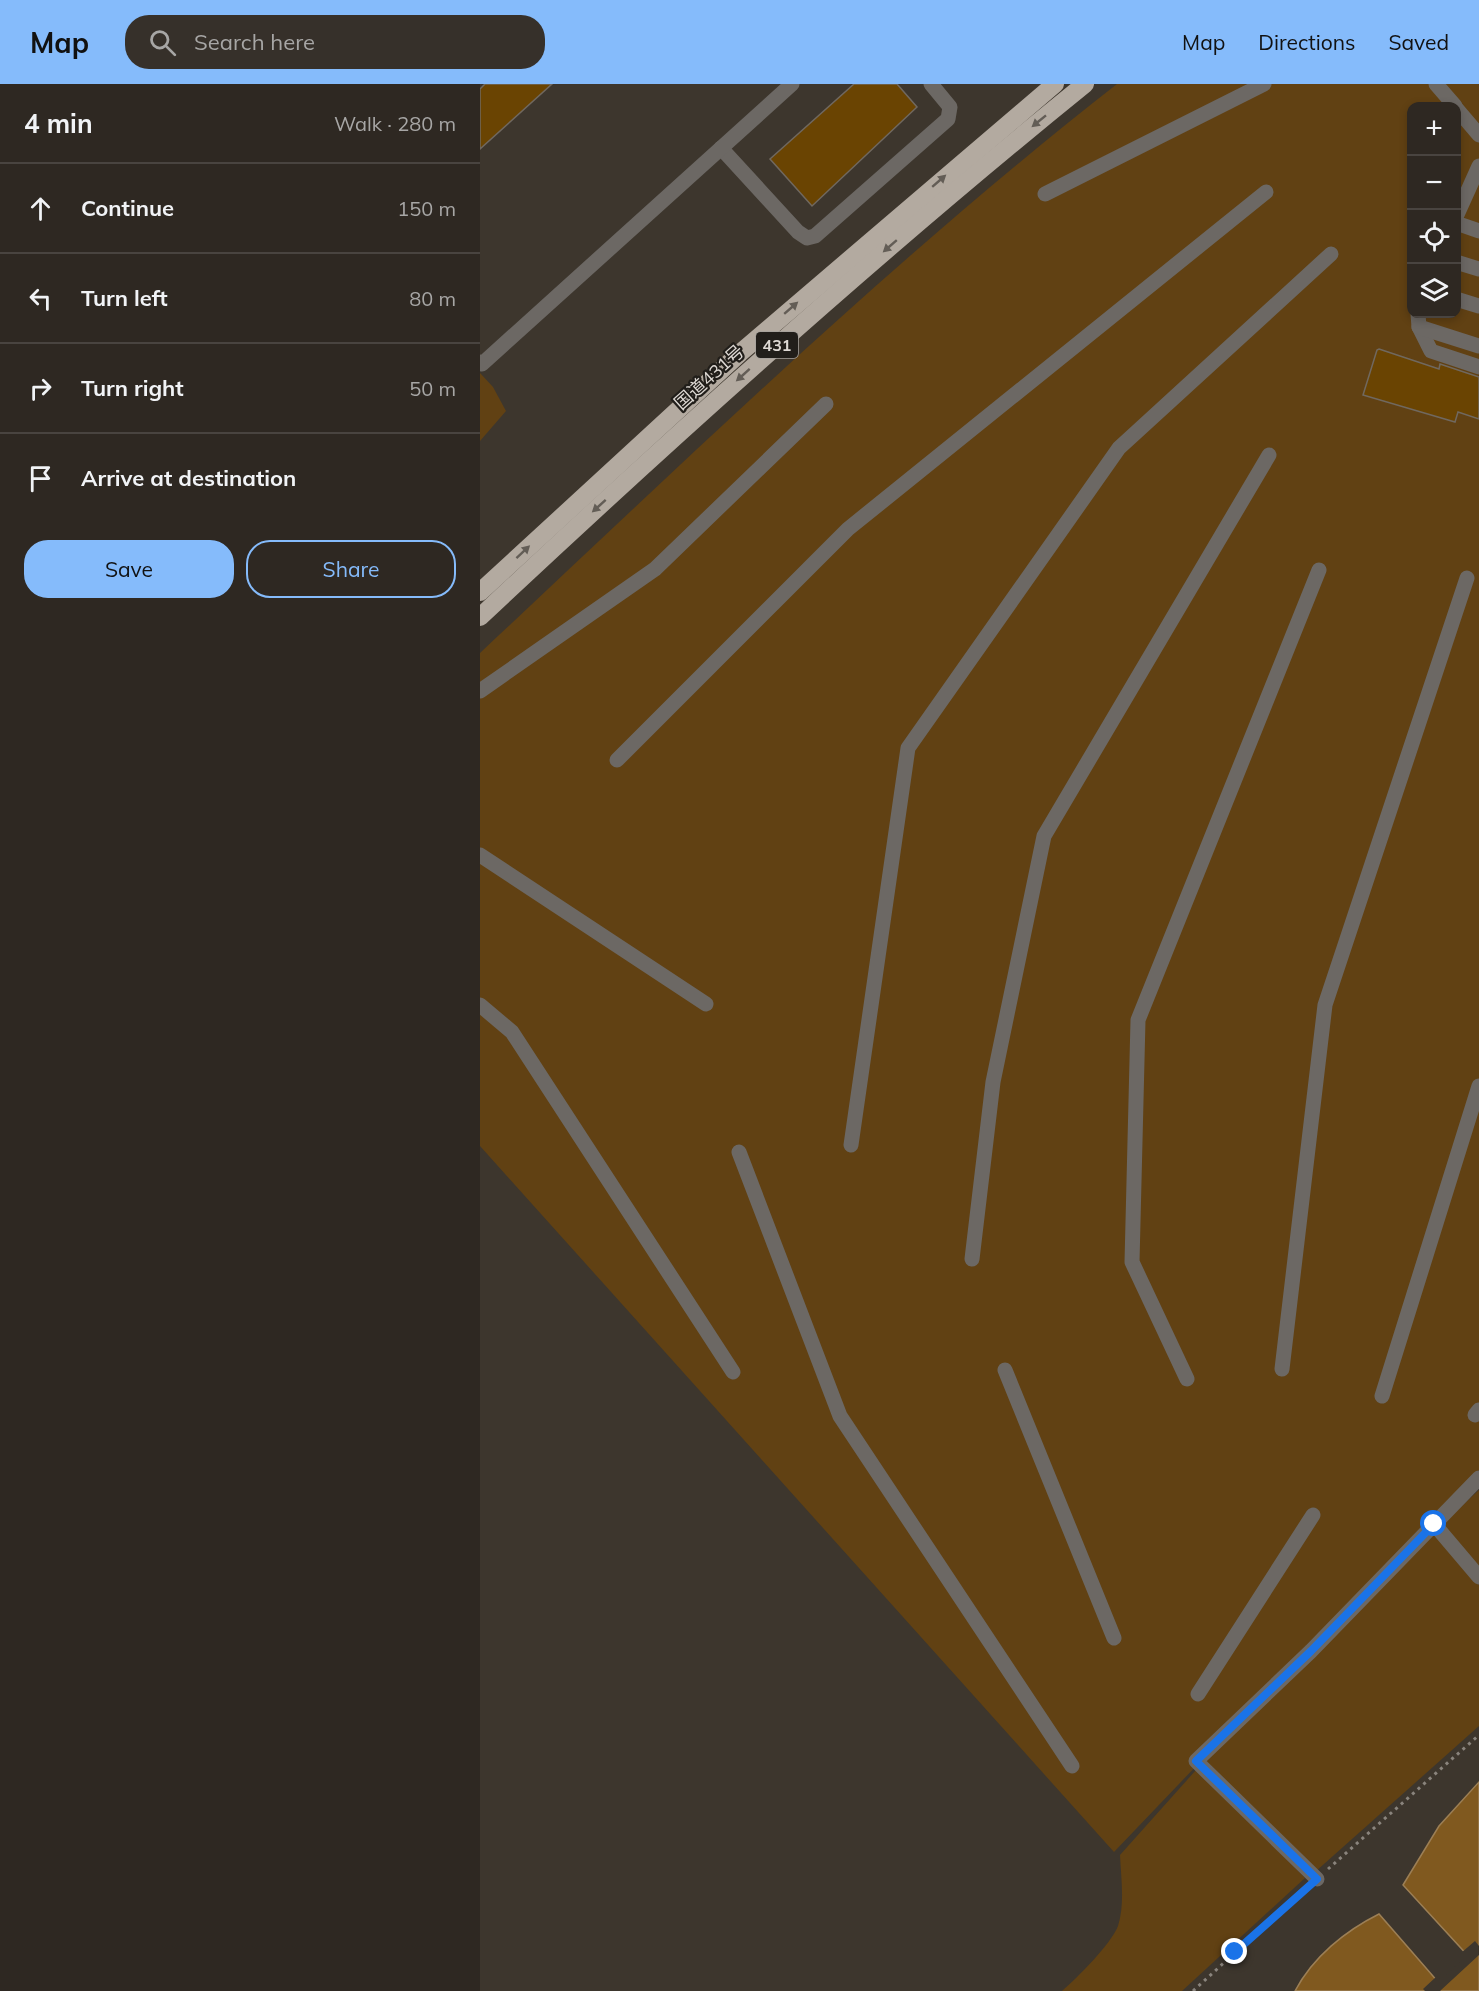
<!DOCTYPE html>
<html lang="en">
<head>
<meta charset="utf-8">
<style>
	:root { --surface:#2e2822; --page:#36302a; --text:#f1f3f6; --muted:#a7a6a5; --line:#494440; --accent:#85bbfb }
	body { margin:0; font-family:Mulish,"Noto Sans JP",sans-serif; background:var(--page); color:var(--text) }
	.controls { position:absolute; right:18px; top:18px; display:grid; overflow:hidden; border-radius:12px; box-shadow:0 3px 9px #0003 }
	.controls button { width:54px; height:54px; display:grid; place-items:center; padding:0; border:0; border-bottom:2px solid var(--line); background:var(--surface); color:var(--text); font:30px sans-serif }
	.stop { position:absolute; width:18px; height:18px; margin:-14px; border:4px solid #1a73e8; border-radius:50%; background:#fff }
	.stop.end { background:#1a73e8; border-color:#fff; box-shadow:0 2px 6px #0008 }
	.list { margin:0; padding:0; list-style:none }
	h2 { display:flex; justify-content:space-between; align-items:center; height:78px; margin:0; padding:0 24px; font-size:26px }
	h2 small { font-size:20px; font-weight:400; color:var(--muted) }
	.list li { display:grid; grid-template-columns:39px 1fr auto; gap:18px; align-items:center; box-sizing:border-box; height:90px; padding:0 24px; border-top:2px solid var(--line) }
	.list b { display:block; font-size:22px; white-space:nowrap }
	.list em { font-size:20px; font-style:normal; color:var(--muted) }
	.actions { display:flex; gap:12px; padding:18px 24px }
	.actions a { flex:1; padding:14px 0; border:2px solid var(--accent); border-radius:24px; text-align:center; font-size:21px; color:var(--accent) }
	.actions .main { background:var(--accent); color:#111 }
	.icon { flex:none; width:33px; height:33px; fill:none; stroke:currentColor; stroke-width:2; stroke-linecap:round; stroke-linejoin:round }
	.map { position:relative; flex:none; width:999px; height:1907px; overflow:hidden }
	header { display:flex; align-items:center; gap:36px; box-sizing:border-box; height:84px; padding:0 30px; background:var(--accent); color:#111 }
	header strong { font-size:28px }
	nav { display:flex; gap:33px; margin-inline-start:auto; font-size:21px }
	.search { width:420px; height:54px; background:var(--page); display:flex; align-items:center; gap:15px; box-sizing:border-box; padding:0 21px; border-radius:24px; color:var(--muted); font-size:22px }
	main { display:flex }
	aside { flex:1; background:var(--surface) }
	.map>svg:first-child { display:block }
	.green { fill:#614113; fill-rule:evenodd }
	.water { fill:#80591f; stroke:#9c7f55; stroke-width:1.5 }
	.pier { fill:#3d362d }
	.building { fill:#6a4402; stroke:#70685f; stroke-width:1.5 }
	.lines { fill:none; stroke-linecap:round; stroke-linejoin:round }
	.path { stroke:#8a847d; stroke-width:3; stroke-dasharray:3 4.5; stroke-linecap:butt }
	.minor { stroke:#6c6864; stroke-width:15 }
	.highway { stroke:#b3aaa0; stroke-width:18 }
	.oneway { fill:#635d56 }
	.route { stroke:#1a73e8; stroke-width:8 }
	.labels { text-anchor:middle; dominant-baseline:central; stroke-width:4.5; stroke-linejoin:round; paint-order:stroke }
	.shield { fill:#211e1a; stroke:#a5a19c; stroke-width:1.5 }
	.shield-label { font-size:16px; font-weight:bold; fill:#ded9d4 }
	.street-label { font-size:18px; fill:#ded9d4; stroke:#211e1a }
</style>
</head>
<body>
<header>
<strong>Map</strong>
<div class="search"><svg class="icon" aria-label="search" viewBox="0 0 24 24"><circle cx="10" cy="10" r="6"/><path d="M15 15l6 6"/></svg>Search here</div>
<nav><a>Map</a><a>Directions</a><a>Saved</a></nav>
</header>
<main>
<aside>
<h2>4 min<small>Walk · 280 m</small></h2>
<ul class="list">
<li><svg class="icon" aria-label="ahead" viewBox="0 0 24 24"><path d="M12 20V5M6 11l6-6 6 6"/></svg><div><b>Continue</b></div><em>150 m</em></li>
<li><svg class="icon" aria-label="left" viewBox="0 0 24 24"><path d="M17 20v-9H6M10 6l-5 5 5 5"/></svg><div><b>Turn left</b></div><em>80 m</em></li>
<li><svg class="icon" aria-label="right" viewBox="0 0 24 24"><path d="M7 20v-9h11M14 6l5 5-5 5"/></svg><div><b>Turn right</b></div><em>50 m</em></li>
<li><svg class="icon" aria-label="arrive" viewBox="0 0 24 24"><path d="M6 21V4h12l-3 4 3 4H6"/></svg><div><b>Arrive at destination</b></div></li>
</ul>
<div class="actions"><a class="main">Save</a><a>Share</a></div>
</aside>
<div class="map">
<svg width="999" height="1907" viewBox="0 0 999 1907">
	<rect width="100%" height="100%" fill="#3d362d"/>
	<!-- green -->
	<g class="green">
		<path d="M637,0H999V1386L634,1768L0,1062V569C208,374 413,175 637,0ZM932,22H976V230H932Z"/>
		<polygon points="0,289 13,303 26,327 0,357"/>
		<polygon points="999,1406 999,1486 962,1440"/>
		<polygon points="952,1451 961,1456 999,1501 999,1642 835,1788 726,1677"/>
		<path d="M716,1686H720L825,1794L702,1907H582C597,1894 631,1860 638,1842C645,1820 641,1794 640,1771Z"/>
	</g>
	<!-- water -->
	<path class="water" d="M999,1698V1907H815C833,1873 865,1847 899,1830L959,1899L990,1874L923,1801L959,1742Z"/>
	<!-- pier -->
	<polygon class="pier" points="995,1857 999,1862 999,1871 960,1907 945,1907 943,1905 957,1892 960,1895 986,1874 981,1869"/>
	<!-- building -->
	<g class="building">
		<polygon points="5,0 72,0 0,65 0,5"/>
		<polygon points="374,0 417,0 437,23 332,122 290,75"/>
		<polygon points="899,265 959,285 960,280 999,293 999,335 978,328 975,338 883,311 897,266"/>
	</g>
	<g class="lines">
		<!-- path -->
		<g class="path">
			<polyline points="848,1785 999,1651"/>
			<polyline points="713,1907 827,1803"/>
		</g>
		<!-- minor -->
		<g class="minor">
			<polyline points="956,0 975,22"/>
			<polyline points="976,24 999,51"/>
			<polyline points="241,64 318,148 327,154 335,152 468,35 470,23 451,0"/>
			<polyline points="565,110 784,0"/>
			<polyline points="976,133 999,82"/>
			<polyline points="976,139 999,147"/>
			<polyline points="976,178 999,185"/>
			<polyline points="976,215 999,222"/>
			<polyline points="938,230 939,243 951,267 999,283"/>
			<polyline points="939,243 999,262"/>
			<polyline points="0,278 2,280 312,0"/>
			<polyline points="0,607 175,485 346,320"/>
			<polyline points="137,676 368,445 786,108"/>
			<polyline points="0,771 226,920"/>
			<polyline points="0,921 32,948 253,1288"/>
			<polyline points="371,1061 428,664 639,364 851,170"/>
			<polyline points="259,1068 360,1332 592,1682"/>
			<polyline points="492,1175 513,998 564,752 789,371"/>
			<polyline points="802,1285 845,921 987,494"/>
			<polyline points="525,1286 634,1554"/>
			<polyline points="707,1295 652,1178 658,936 839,486"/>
			<polyline points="902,1312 999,1002"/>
			<polyline points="995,1331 999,1326"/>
			<polyline points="954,1440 999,1493"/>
			<polyline points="718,1610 833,1431"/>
			<polyline points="837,1795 716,1677 831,1567 999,1394"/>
		</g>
		<!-- highway -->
		<g class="highway">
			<polyline points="0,508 260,269 575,0"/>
			<path d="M0,533C196,349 396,169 605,0"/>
		</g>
	</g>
	<!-- one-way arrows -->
	<defs><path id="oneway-solid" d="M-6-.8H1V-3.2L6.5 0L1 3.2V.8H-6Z" transform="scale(1.5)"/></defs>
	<g class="oneway">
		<use href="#oneway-solid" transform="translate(559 37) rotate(141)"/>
		<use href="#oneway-solid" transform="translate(459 97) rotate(-41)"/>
		<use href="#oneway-solid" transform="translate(410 162) rotate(139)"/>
		<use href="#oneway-solid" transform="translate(311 224) rotate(-41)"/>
		<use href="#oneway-solid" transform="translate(263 291) rotate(138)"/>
		<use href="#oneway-solid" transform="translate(119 422) rotate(138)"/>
		<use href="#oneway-solid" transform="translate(43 468) rotate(-43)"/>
	</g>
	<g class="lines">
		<!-- route -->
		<polyline class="route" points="755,1868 837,1795 716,1677 831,1567 954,1440"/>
	</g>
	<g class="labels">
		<!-- shield labels -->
		<rect class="shield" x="276" y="248" width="42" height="26" rx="4.5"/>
		<g class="shield-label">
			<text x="297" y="261">431</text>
		</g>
		<!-- street labels -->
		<g class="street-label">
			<text transform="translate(229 293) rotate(-42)">国道431号</text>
		</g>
	</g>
</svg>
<div class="controls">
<button>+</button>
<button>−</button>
<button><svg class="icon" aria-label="locate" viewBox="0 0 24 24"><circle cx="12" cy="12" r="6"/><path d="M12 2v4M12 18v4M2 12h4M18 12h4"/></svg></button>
<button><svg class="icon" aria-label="layers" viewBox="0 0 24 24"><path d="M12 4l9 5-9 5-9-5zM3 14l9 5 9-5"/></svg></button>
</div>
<div class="stop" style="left:954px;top:1440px"></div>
<div class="stop end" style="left:755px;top:1868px"></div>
</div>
</main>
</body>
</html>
